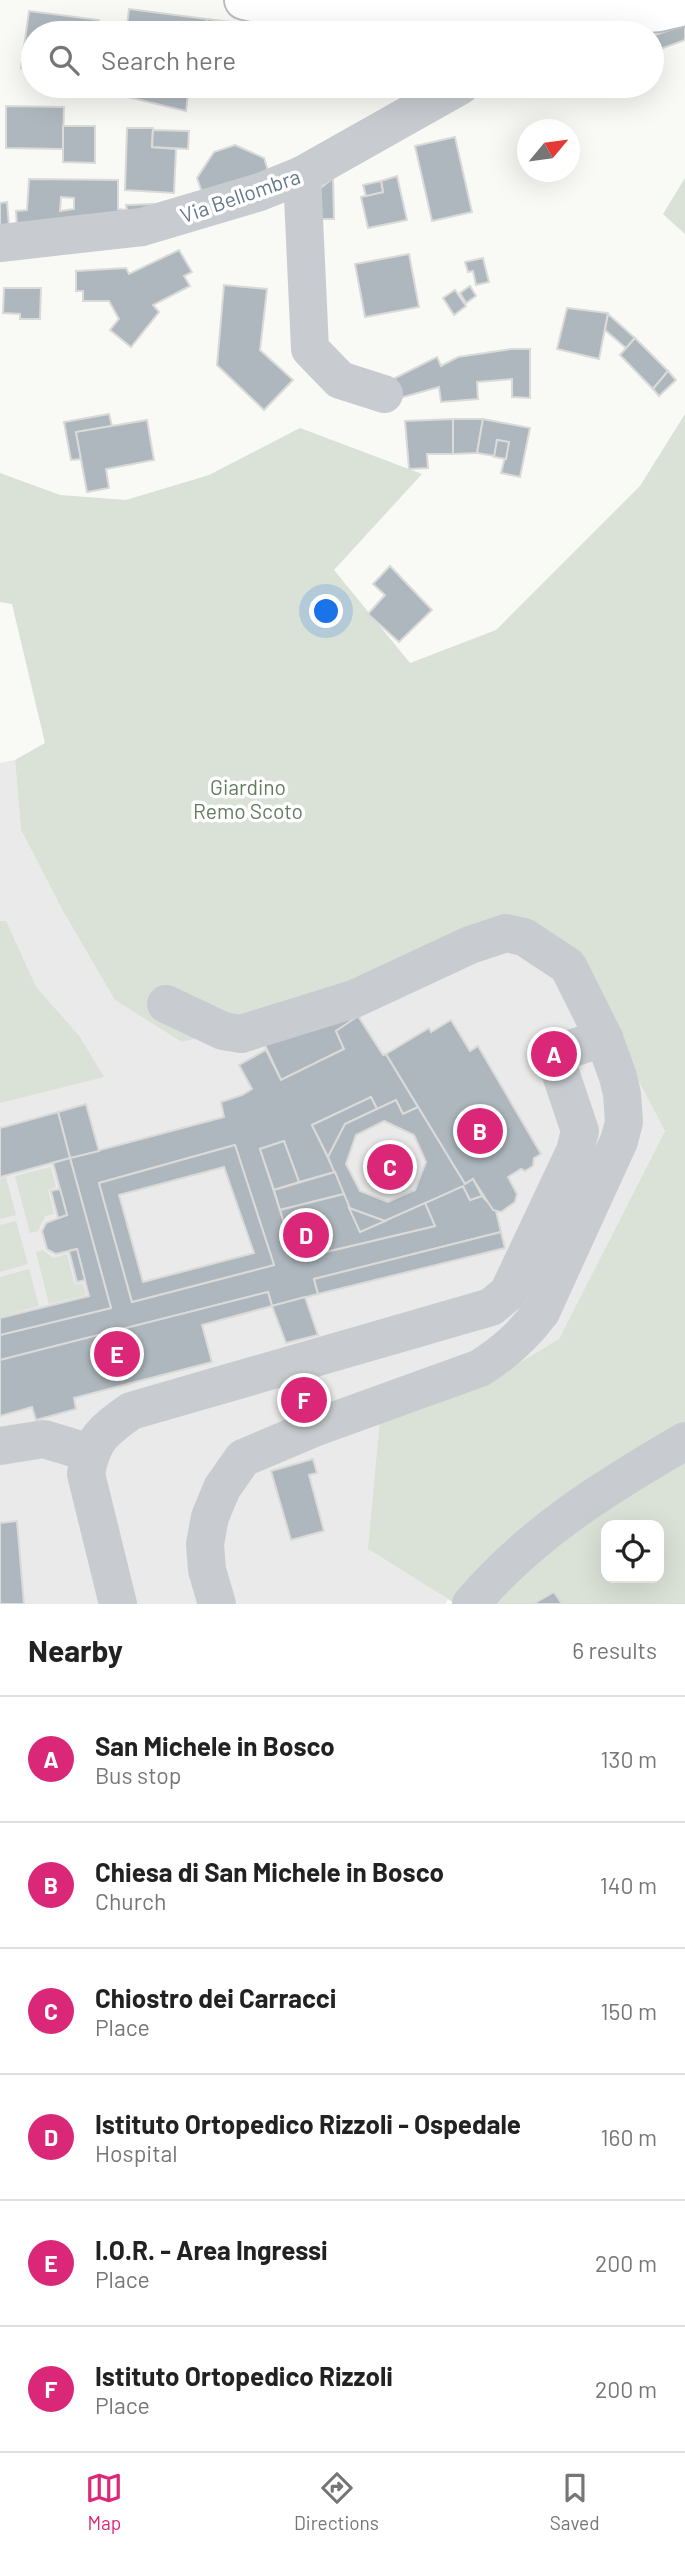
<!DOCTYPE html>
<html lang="en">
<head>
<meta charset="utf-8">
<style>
	:root { --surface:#fff; --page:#f6f6f6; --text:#222; --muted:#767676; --line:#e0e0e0; --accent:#db2777 }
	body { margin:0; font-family:Barlow,sans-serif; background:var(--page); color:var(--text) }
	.controls { position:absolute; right:21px; bottom:21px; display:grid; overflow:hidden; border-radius:14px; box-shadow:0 7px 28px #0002 }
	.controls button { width:63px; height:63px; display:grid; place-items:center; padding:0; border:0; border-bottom:2px solid var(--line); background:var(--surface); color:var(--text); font:35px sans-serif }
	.compass { position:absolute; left:517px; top:119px; width:63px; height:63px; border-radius:50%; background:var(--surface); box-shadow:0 7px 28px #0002; rotate:61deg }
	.you { position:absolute; left:327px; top:612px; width:24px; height:24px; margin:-18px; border:5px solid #fff; border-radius:50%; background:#1a73e8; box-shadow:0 0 0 10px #1a73e833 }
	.badge { display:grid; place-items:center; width:46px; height:46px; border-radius:50%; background:var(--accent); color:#fff; font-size:23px; font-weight:700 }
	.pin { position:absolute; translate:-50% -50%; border:4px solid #fff; box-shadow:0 2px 7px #0006 }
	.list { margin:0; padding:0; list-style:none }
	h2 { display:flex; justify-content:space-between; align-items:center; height:91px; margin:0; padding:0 28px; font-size:30px }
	h2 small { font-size:23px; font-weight:400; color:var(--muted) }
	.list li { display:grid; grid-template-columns:46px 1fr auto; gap:21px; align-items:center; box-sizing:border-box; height:126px; padding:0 28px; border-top:2px solid var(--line) }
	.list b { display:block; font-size:26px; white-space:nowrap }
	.list p { margin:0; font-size:23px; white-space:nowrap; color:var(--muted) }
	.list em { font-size:23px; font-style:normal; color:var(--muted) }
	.icon { flex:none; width:38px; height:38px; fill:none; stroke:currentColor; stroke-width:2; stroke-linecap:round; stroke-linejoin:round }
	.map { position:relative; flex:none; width:685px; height:1604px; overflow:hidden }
	.search { position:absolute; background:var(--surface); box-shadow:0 7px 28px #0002; left:21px; right:21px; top:21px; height:77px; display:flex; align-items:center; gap:18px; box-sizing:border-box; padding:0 24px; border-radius:38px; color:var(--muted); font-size:26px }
	.sheet { height:847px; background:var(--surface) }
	nav { display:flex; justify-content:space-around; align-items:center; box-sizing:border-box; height:98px; border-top:2px solid var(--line); background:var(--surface); font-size:19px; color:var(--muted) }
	nav a { display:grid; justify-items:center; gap:4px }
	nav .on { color:var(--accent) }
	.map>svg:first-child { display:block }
	.built { fill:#e9eae9 }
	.green { fill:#dae1d6; fill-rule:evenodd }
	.building { fill:#aeb7be; stroke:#dadad8; stroke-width:2; fill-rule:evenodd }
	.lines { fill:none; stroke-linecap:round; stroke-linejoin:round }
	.major-casing { stroke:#bbbfc3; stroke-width:42 }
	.minor { stroke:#c8ccd0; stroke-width:38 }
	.major { stroke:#fff; stroke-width:38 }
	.labels { text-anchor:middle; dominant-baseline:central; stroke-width:7; stroke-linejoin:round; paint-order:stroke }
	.street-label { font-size:21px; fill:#64788a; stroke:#fff }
	.park-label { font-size:21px; fill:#657a60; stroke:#fff }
</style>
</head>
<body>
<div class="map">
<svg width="685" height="1604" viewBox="0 0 685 1604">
	<rect width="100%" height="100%" fill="#f9f9f6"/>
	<!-- built -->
	<polygon class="built" points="15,760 21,830 63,911 115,999 511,921 569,950 665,1131 559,1339 484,1384 368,1549 448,1599 445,1604 0,1604 0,763"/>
	<!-- green -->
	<g class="green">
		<polygon points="685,178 685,234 663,214"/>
		<path d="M685,414V1604H456L368,1549L380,1420L484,1384L559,1339L665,1131L569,950L511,921L219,1032L182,1042L115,1000L63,911L21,830L15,760L45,743L12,604L0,602V473L60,495L126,500L209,475L300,428L422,474L334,570L410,663L496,630L640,486ZM606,1525H659V1578H606Z"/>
		<polygon points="0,921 6,921 36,987 80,1037 104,1077 0,1103"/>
		<polygon points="51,1167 56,1187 48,1190 54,1214 45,1216 38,1231 30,1233 15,1176"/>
		<polygon points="6,1177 16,1215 0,1219 0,1179"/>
		<polygon points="16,1221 28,1264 0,1272 0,1225"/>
		<polygon points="43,1250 53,1258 67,1254 75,1285 83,1283 86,1295 49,1304 36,1252"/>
		<polygon points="29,1269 39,1306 0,1317 0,1277"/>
	</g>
	<!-- building -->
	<g class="building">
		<polygon points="129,9 207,19 205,33 126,33"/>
		<polygon points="29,11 99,20 97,33 33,33 33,69 21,68"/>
		<polygon points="207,19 248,24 247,33 205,33"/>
		<polygon points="248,24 264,25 263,33 247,33"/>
		<polygon points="264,25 302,31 301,33 263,33"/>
		<polygon points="685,25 685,40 652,52 652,36"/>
		<polygon points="120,86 189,86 186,111 119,95"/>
		<polygon points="6,106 64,107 63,149 6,148"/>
		<polygon points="63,126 95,126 95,163 63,162"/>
		<polygon points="127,128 153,128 152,147 176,149 174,193 125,190"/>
		<polygon points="153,130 189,131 188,149 152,147"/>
		<polygon points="455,137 472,212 432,221 415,146"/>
		<polygon points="235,145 264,158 272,183 206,204 197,178 214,152"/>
		<polygon points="397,176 407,220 368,228 361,197 383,192 381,181"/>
		<polygon points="333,178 334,219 317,219 316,192"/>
		<path d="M29,179L118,180V209L127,210L126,205L153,204V216L17,228L16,211L27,210ZM61,197L74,198V209L60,211Z"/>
		<polygon points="381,181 383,192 366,196 363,185"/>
		<polygon points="7,202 9,226 0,227 0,203"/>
		<polygon points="179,250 192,272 184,276 190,286 153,305 159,312 131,347 110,330 119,319 109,301 83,301 83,291 76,291 76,271 126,268 129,274"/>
		<polygon points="409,254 419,307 365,317 355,264"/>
		<polygon points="483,258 489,282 476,285 473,271 468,272 465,262"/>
		<polygon points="224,285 267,289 260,350 293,380 264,410 217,365"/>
		<polygon points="470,286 476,296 466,303 460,293"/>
		<polygon points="4,288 41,288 40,319 20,319 20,314 3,313"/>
		<polygon points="455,290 466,306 454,315 443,298"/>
		<polygon points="567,308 608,313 599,359 557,349"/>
		<polygon points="608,314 635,338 626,348 605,330"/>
		<polygon points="635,338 668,371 653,389 620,355"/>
		<polygon points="512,349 530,349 530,398 512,397 512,379 477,382 478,399 441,402 439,387 396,399 391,380 437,357 441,366 458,357"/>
		<polygon points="668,371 676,380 659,396 653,389"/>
		<polygon points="109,414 112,426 76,432 81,459 71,460 64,422"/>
		<polygon points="453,419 483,419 477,453 453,454"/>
		<polygon points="453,419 453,454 427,454 428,468 409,469 405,421"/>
		<polygon points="483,419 530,428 520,477 501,473 509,442 497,440 495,456 477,453"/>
		<polygon points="147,420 154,460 106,469 109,488 87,492 76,432"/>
		<polygon points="497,440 509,442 506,459 494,457"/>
		<polygon points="390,566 432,610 399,642 368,614 385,595 373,584"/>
		<polygon points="347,1015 352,1021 336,1031 344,1049 281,1080 265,1045"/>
		<path d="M358,1016L383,1055L386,1054L418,1107L403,1114L396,1100L377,1109L371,1097L312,1125L335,1172L299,1182L284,1141L260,1149L296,1259L435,1226L425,1203L463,1186L470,1200L482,1196L496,1211L501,1232L314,1279L318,1294L272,1306L268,1292L0,1360V1335L111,1308L70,1158L224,1117L221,1102L242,1095L252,1089L239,1065L266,1050L281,1080L344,1049L336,1031ZM235,1145L274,1265L132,1302L99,1183Z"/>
		<polygon points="451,1020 470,1051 478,1046 541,1154 534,1158 533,1166 525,1171 521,1169 508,1177 517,1194 515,1202 501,1212 493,1210 473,1179 465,1184 386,1054 429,1028 431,1032"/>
		<polygon points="371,1097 377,1109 345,1124 328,1157 312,1125"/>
		<path d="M396,1100L403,1114L418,1107L465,1184L473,1179L482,1196L470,1200L463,1186L385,1221L349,1208L328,1157L345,1124ZM384,1121L414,1135L426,1162L415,1190L388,1202L360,1191L346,1164L356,1135Z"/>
		<polygon points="86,1104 99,1151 70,1158 58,1112"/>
		<polygon points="58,1112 70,1158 0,1177 0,1128"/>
		<polygon points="284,1141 299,1182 274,1190 260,1149"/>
		<path d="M235,1145L274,1265L132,1302L99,1183ZM224,1167L254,1253L143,1282L119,1195Z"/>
		<polygon points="70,1158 111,1308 0,1335 0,1318 89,1296 77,1249 56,1254 47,1249 42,1231 46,1223 67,1215 53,1163"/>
		<polygon points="335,1172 344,1194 280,1210 274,1190"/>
		<polygon points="60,1189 67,1215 58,1218 51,1191"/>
		<polygon points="344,1194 360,1232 425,1203 435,1226 296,1259 280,1210"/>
		<polygon points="349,1208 385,1221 360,1232"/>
		<polygon points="501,1232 505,1248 318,1294 314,1279"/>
		<polygon points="77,1249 85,1280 77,1282 69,1251"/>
		<polygon points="268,1292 272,1306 202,1325 212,1362 74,1398 76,1409 36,1420 32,1407 0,1416 0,1360"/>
		<polygon points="305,1297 318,1335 286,1343 272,1306"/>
		<polygon points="317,1391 321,1404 290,1410 287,1397"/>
		<polygon points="313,1459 317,1473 309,1475 324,1531 291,1540 271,1471"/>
		<polygon points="17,1521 24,1604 0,1604 0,1523"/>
		<polygon points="554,1592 562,1604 533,1604"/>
	</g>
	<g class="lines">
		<!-- major casing -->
		<g class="major-casing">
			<polyline id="major" points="244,0 306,14 580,19 659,12 685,6"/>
		</g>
		<!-- minor -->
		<g class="minor">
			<polyline points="302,175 310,349 340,380 384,394"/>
			<polyline points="0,243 142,227 260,192 302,175 460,86"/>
			<path d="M166,1004L223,1031L241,1034L354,999L470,945L506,933L524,937L568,966L604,1038L618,1077L622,1094L624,1122L619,1141L541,1312C523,1336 505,1352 480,1368L314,1428L243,1458L222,1488L210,1517L205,1544L207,1570L217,1604"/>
			<polyline points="0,1446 44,1439 90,1453"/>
			<path d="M118,1604L86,1474C92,1439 103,1431 131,1411L491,1307L508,1293L575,1151L580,1131L554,1054L604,1038"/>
			<path d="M471,1604C531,1533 606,1487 685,1441"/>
		</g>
		<!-- major -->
		<use href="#major" class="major"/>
	</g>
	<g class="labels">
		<!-- street labels -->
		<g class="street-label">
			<text transform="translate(240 195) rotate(-19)">Via Bellombra</text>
		</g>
		<!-- park labels -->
		<g class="park-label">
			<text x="248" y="786">Giardino<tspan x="248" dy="24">Remo Scoto</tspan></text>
		</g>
	</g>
</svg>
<div class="controls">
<button><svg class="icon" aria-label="locate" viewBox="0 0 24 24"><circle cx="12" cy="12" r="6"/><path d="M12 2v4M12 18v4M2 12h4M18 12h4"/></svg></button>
</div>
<svg class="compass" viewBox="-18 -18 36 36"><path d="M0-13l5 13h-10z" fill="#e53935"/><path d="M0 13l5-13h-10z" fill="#767676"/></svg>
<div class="you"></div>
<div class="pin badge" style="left:554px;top:1054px">A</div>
<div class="pin badge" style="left:480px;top:1131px">B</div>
<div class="pin badge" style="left:390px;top:1167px">C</div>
<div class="pin badge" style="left:306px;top:1235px">D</div>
<div class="pin badge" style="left:117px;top:1354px">E</div>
<div class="pin badge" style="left:304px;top:1400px">F</div>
<div class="search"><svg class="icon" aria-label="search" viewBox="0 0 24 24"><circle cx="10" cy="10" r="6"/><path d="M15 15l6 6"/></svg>Search here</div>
</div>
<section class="sheet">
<h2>Nearby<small>6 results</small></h2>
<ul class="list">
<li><span class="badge">A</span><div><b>San Michele in Bosco</b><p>Bus stop</p></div><em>130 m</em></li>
<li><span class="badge">B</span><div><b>Chiesa di San Michele in Bosco</b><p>Church</p></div><em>140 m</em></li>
<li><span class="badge">C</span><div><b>Chiostro dei Carracci</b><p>Place</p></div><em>150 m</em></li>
<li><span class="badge">D</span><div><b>Istituto Ortopedico Rizzoli - Ospedale</b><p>Hospital</p></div><em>160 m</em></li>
<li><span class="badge">E</span><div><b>I.O.R. - Area Ingressi</b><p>Place</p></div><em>200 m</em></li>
<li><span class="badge">F</span><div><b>Istituto Ortopedico Rizzoli</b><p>Place</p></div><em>200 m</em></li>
</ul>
</section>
<nav>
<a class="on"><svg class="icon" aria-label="map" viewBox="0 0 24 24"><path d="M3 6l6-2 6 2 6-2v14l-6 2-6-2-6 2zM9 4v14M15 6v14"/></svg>Map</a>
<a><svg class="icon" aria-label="directions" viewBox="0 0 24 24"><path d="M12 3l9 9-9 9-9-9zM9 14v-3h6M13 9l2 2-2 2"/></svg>Directions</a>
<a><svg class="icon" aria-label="saved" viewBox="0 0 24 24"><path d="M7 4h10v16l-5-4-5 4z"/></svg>Saved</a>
</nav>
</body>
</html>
